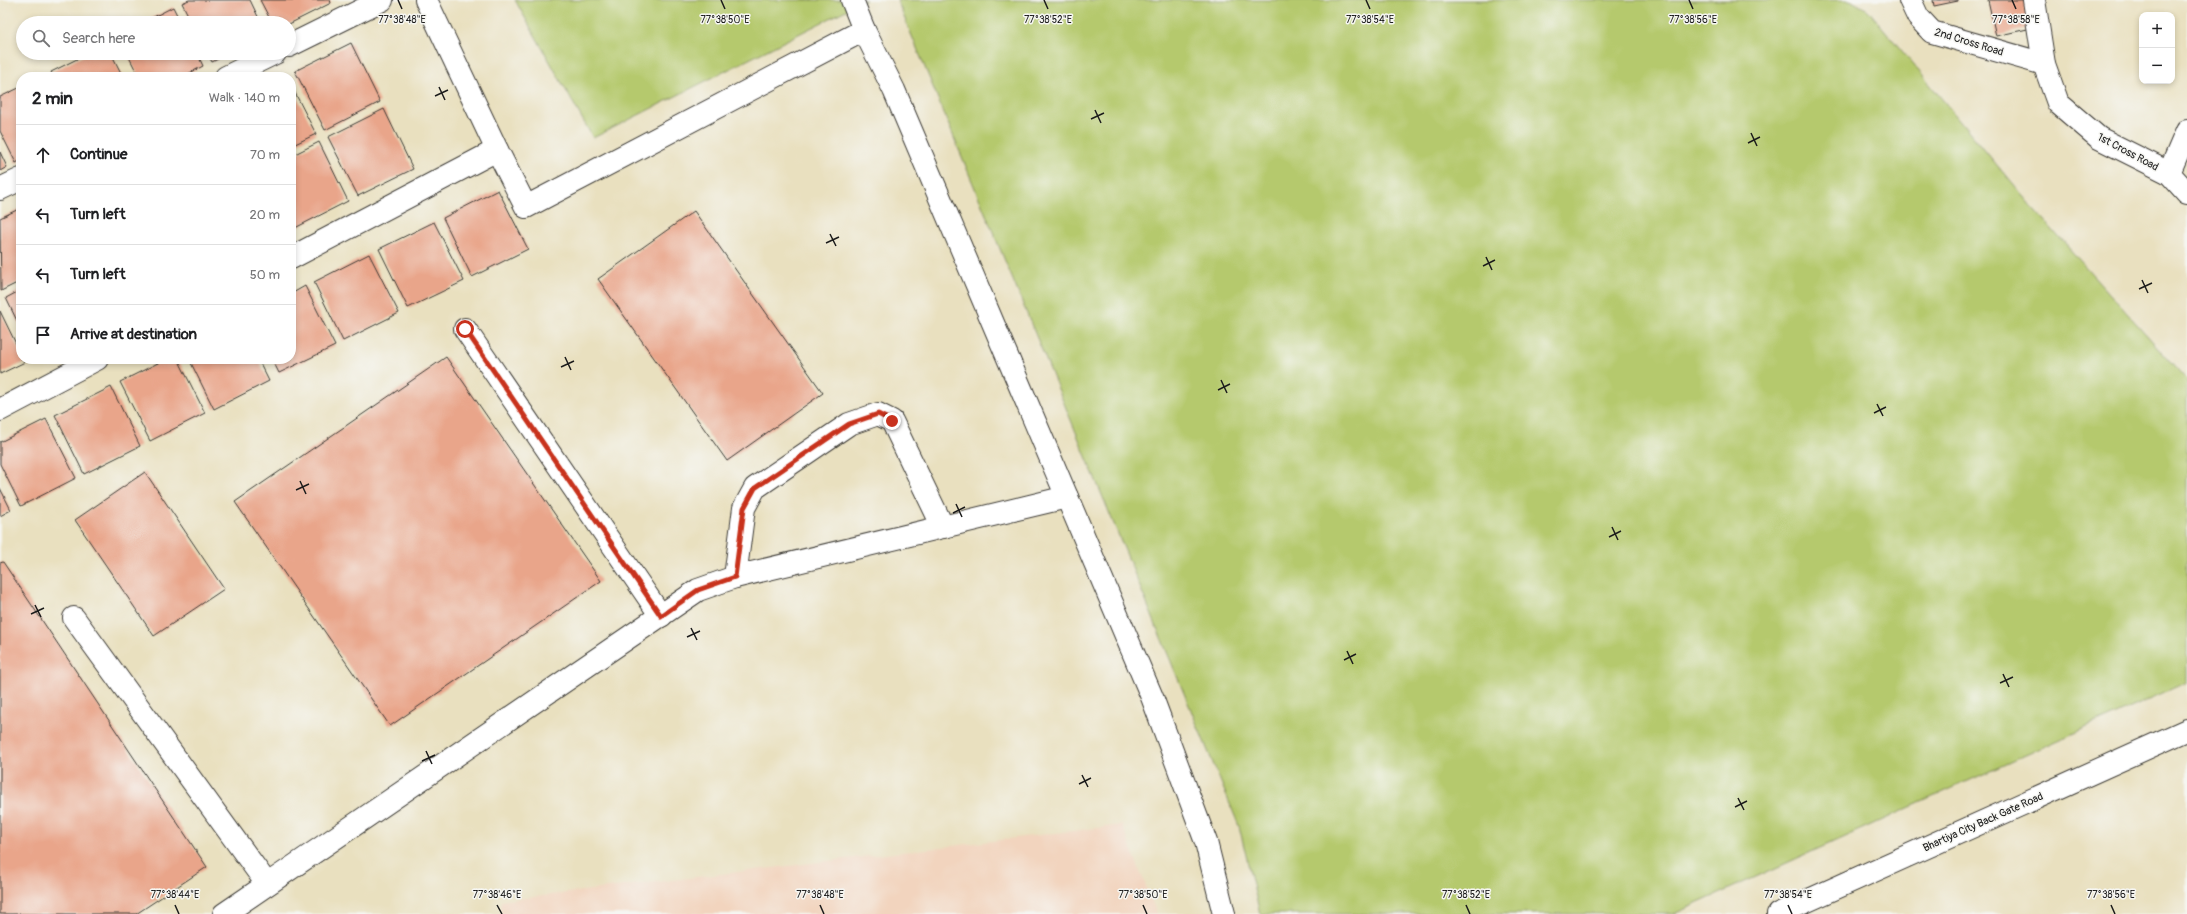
<!DOCTYPE html>
<html lang="en">
<head>
<meta charset="utf-8">
<style>
	:root { --surface:#fff; --page:#f6f6f6; --text:#202124; --muted:#757577; --line:#e0e0e0 }
	body { margin:0; font-family:Pangolin,sans-serif; background:var(--page); color:var(--text) }
	.controls { position:absolute; right:12px; top:12px; display:grid; overflow:hidden; border-radius:8px; box-shadow:0 2px 6px #0003 }
	.controls button { width:36px; height:36px; display:grid; place-items:center; padding:0; border:0; border-bottom:1px solid var(--line); background:var(--surface); color:var(--text); font:20px sans-serif }
	.stop { position:absolute; width:12px; height:12px; margin:-9px; border:3px solid #c8321e; border-radius:50%; background:#fff }
	.stop.end { background:#c8321e; border-color:#fff; box-shadow:0 1px 4px #0008 }
	.list { margin:0; padding:0; list-style:none }
	h2 { display:flex; justify-content:space-between; align-items:center; height:52px; margin:0; padding:0 16px; font-size:17px }
	h2 small { font-size:13px; font-weight:400; color:var(--muted) }
	.list li { display:grid; grid-template-columns:26px 1fr auto; gap:12px; align-items:center; box-sizing:border-box; height:60px; padding:0 16px; border-top:1px solid var(--line) }
	.list b { display:block; font-size:15px; white-space:nowrap }
	.list em { font-size:13px; font-style:normal; color:var(--muted) }
	.icon { flex:none; width:22px; height:22px; fill:none; stroke:currentColor; stroke-width:2; stroke-linecap:round; stroke-linejoin:round }
	.map { position:relative; flex:none; width:2187px; height:914px; overflow:hidden }
	.search { position:absolute; background:var(--surface); box-shadow:0 2px 6px #0003; left:16px; top:16px; width:280px; height:44px; display:flex; align-items:center; gap:10px; box-sizing:border-box; padding:0 14px; border-radius:22px; color:var(--muted); font-size:15px }
	.panel { position:absolute; background:var(--surface); box-shadow:0 2px 6px #0003; left:16px; top:72px; width:280px; height:292px; border-radius:16px }
	.map>svg:first-child { display:block }
	.built { fill:#f2d4be }
	.green { fill:#b5c96d; stroke:#687244 }
	.building { fill:#e9a58a }
	.lines { fill:none; stroke-linecap:round; stroke-linejoin:round }
	.minor-casing { stroke:#3b3934; stroke-width:24 }
	.minor { stroke:#fff; stroke-width:22 }
	.route { stroke:#c8321e; stroke-width:5 }
	.ticks { fill:none; stroke:#1c1c1c; stroke-width:1.5 }
	.labels { text-anchor:middle; dominant-baseline:central; stroke-width:3; stroke-linejoin:round; paint-order:stroke }
	.street-label { font-size:11px; fill:#1c1c1c; stroke:#f6f6f2 }
	.ticks-label { font-size:10px; text-anchor:middle; fill:#1c1c1c; stroke:#f6f6f2; stroke-width:3; stroke-linejoin:round; paint-order:stroke }
</style>
</head>
<body>
<div class="map">
<svg width="2187" height="914" viewBox="0 0 2187 914">
	<rect width="100%" height="100%" fill="#f6f6f2"/>
	<filter id="ink" filterUnits="userSpaceOnUse"><feTurbulence type="fractalNoise" baseFrequency=".025" numOctaves="2"/><feDisplacementMap in="SourceGraphic" scale="8" xChannelSelector="R" yChannelSelector="G"/><feConvolveMatrix kernelMatrix="1 2 1 2 8 2 1 2 1" color-interpolation-filters="sRGB"/></filter>
	<filter id="wash" filterUnits="userSpaceOnUse"><feTurbulence type="fractalNoise" baseFrequency=".012" numOctaves="4" result="noise"/><feDisplacementMap in="SourceGraphic" scale="16" xChannelSelector="R" yChannelSelector="G"/><feGaussianBlur stdDeviation="0.9" result="paint"/><feColorMatrix in="noise" values="0 0 0 0 0 0 0 0 0 0 0 0 0 0 0 0 0 1.4 0 .05"/><feComposite in="paint" operator="in"/></filter>
	<g filter="url(#wash)">
		<rect width="100%" height="100%" fill="#e9e0bf"/>
		<!-- built -->
		<polygon class="built" points="1122,825 1157,914 501,914 501,901"/>
		<!-- green -->
		<g class="green">
			<polygon points="515,0 866,0 593,138"/>
			<polygon points="897,0 1850,0 1868,10 2031,206 2187,380 2187,682 1674,914 1260,914 1239,826"/>
		</g>
		<g id="blocks">
			<!-- building -->
			<g class="building">
				<polygon points="189,0 250,0 261,23 192,23 182,3"/>
				<polygon points="260,0 330,0 331,3 289,24 272,23"/>
				<polygon points="1933,0 1958,0 1958,1 1934,6"/>
				<polygon points="1988,0 2026,0 2032,28 1996,36"/>
				<polygon points="173,7 181,23 142,23"/>
				<polygon points="351,43 380,102 325,130 295,71"/>
				<polygon points="89,53 111,53 123,77 54,77 51,72"/>
				<polygon points="127,53 197,53 203,66 182,77 139,77"/>
				<polygon points="207,53 230,53 212,62"/>
				<polygon points="291,85 316,134 291,146"/>
				<polygon points="21,87 21,160 16,163 0,131 0,97"/>
				<polygon points="384,109 413,169 358,196 328,137"/>
				<polygon points="319,142 348,201 293,229 291,225 291,156"/>
				<polygon points="0,152 7,167 0,171"/>
				<polygon points="498,190 528,249 472,277 443,218"/>
				<polygon points="21,208 21,281 1,291 0,218"/>
				<polygon points="694,211 823,393 727,461 598,279"/>
				<polygon points="434,222 464,281 408,308 379,249"/>
				<polygon points="369,254 399,313 343,341 314,282"/>
				<polygon points="305,286 335,346 279,373 272,359 291,359 291,294"/>
				<polygon points="21,290 21,329 6,298"/>
				<polygon points="0,311 21,354 21,359 24,359 25,362 0,374"/>
				<polygon points="446,357 601,581 390,726 235,502"/>
				<polygon points="166,359 178,359 205,413 150,441 120,382"/>
				<polygon points="189,359 258,359 269,381 214,409"/>
				<polygon points="111,387 140,446 84,474 55,415"/>
				<polygon points="46,419 76,478 21,506 0,464 0,442"/>
				<polygon points="145,472 224,589 154,636 75,520"/>
				<polygon points="0,488 11,510 0,516"/>
				<polygon points="3,562 207,867 136,914 0,914 0,563"/>
			</g>
		</g>
	</g>
	<g filter="url(#ink)">
		<use href="#blocks" fill-opacity="0" stroke="#3b3934" stroke-width="1"/>
		<g class="lines">
			<!-- minor casing -->
			<g class="minor-casing">
				<g id="minor">
					<polyline points="426,0 497,150"/>
					<polyline points="852,0 864,30 894,90 1152,697 1206,842 1224,914"/>
					<polyline points="1910,0 1918,17 1932,32 2044,64"/>
					<polyline points="2034,0 2044,64 2058,103 2099,138 2169,173 2187,193"/>
					<polyline points="289,46 382,0"/>
					<polyline points="226,77 275,53"/>
					<polyline points="2169,173 2187,131"/>
					<polyline points="0,189 21,179"/>
					<polyline points="291,258 497,150 526,207 864,30"/>
					<polyline points="465,329 661,616"/>
					<polyline points="0,410 97,359"/>
					<polyline points="735,577 744,508 755,488 849,424 878,414 892,421 943,527"/>
					<polyline points="74,618 267,884"/>
					<polyline points="224,914 698,590 735,577 1067,497"/>
					<polyline points="1778,914 2187,730"/>
				</g>
			</g>
			<!-- minor -->
			<use href="#minor" class="minor"/>
		</g>
	</g>
	<g class="lines" filter="url(#ink)">
		<!-- route -->
		<polyline class="route" points="465,329 661,616 698,590 735,577 744,508 755,488 849,424 878,414 892,421"/>
	</g>
	<!-- ticks -->
	<path class="ticks" d="M398,0L402,9M721,0L725,9M1044,0L1048,9M1366,0L1370,9M1689,0L1693,9M2012,0L2016,9M439,87L445,100M435,96L448,90M1095,110L1101,123M1091,119L1104,113M1751,133L1757,146M1748,143L1760,137M830,234L836,246M826,243L839,237M1486,257L1492,270M1483,266L1495,260M2142,280L2148,293M2139,289L2152,283M565,357L571,370M561,367L574,361M1221,380L1227,393M1218,390L1230,384M1877,404L1883,416M1874,413L1886,407M300,481L306,494M296,490L309,484M956,504L962,517M953,513L965,507M1612,527L1618,540M1609,537L1621,531M35,605L41,617M31,614L44,608M691,628L697,640M687,637L700,631M1347,651L1353,664M1344,660L1356,654M2003,674L2009,687M2000,683L2013,677M426,751L432,764M422,761L435,755M1082,775L1088,787M1079,784L1091,778M1738,798L1744,810M1735,807L1747,801M175,905L179,914M497,905L502,914M820,905L824,914M1143,905L1147,914M1466,905L1470,914M1788,905L1792,914M2111,905L2115,914"/>
	<g class="labels">
		<!-- street labels -->
		<g class="street-label">
			<text transform="translate(1969 42) rotate(17)">2nd Cross Road</text>
			<text transform="translate(2128 152) rotate(28)">1st Cross Road</text>
			<text transform="translate(1983 822) rotate(-24)">Bhartiya City Back Gate Road</text>
		</g>
	</g>
	<g class="ticks-label">
		<text x="402" y="23">77°38'48"E</text>
		<text x="725" y="23">77°38'50"E</text>
		<text x="1370" y="23">77°38'54"E</text>
		<text x="1693" y="23">77°38'56"E</text>
		<text x="1048" y="23">77°38'52"E</text>
		<text x="2016" y="23">77°38'58"E</text>
		<text x="175" y="898">77°38'44"E</text>
		<text x="497" y="898">77°38'46"E</text>
		<text x="820" y="898">77°38'48"E</text>
		<text x="1143" y="898">77°38'50"E</text>
		<text x="1466" y="898">77°38'52"E</text>
		<text x="1788" y="898">77°38'54"E</text>
		<text x="2111" y="898">77°38'56"E</text>
	</g>
</svg>
<div class="controls">
<button>+</button>
<button>−</button>
</div>
<div class="stop" style="left:465px;top:329px"></div>
<div class="stop end" style="left:892px;top:421px"></div>
<div class="search"><svg class="icon" aria-label="search" viewBox="0 0 24 24"><circle cx="10" cy="10" r="6"/><path d="M15 15l6 6"/></svg>Search here</div>
<section class="panel">
<h2>2 min<small>Walk · 140 m</small></h2>
<ul class="list">
<li><svg class="icon" aria-label="ahead" viewBox="0 0 24 24"><path d="M12 20V5M6 11l6-6 6 6"/></svg><div><b>Continue</b></div><em>70 m</em></li>
<li><svg class="icon" aria-label="left" viewBox="0 0 24 24"><path d="M17 20v-9H6M10 6l-5 5 5 5"/></svg><div><b>Turn left</b></div><em>20 m</em></li>
<li><svg class="icon" aria-label="left" viewBox="0 0 24 24"><path d="M17 20v-9H6M10 6l-5 5 5 5"/></svg><div><b>Turn left</b></div><em>50 m</em></li>
<li><svg class="icon" aria-label="arrive" viewBox="0 0 24 24"><path d="M6 21V4h12l-3 4 3 4H6"/></svg><div><b>Arrive at destination</b></div></li>
</ul>
</section>
</div>
</body>
</html>
